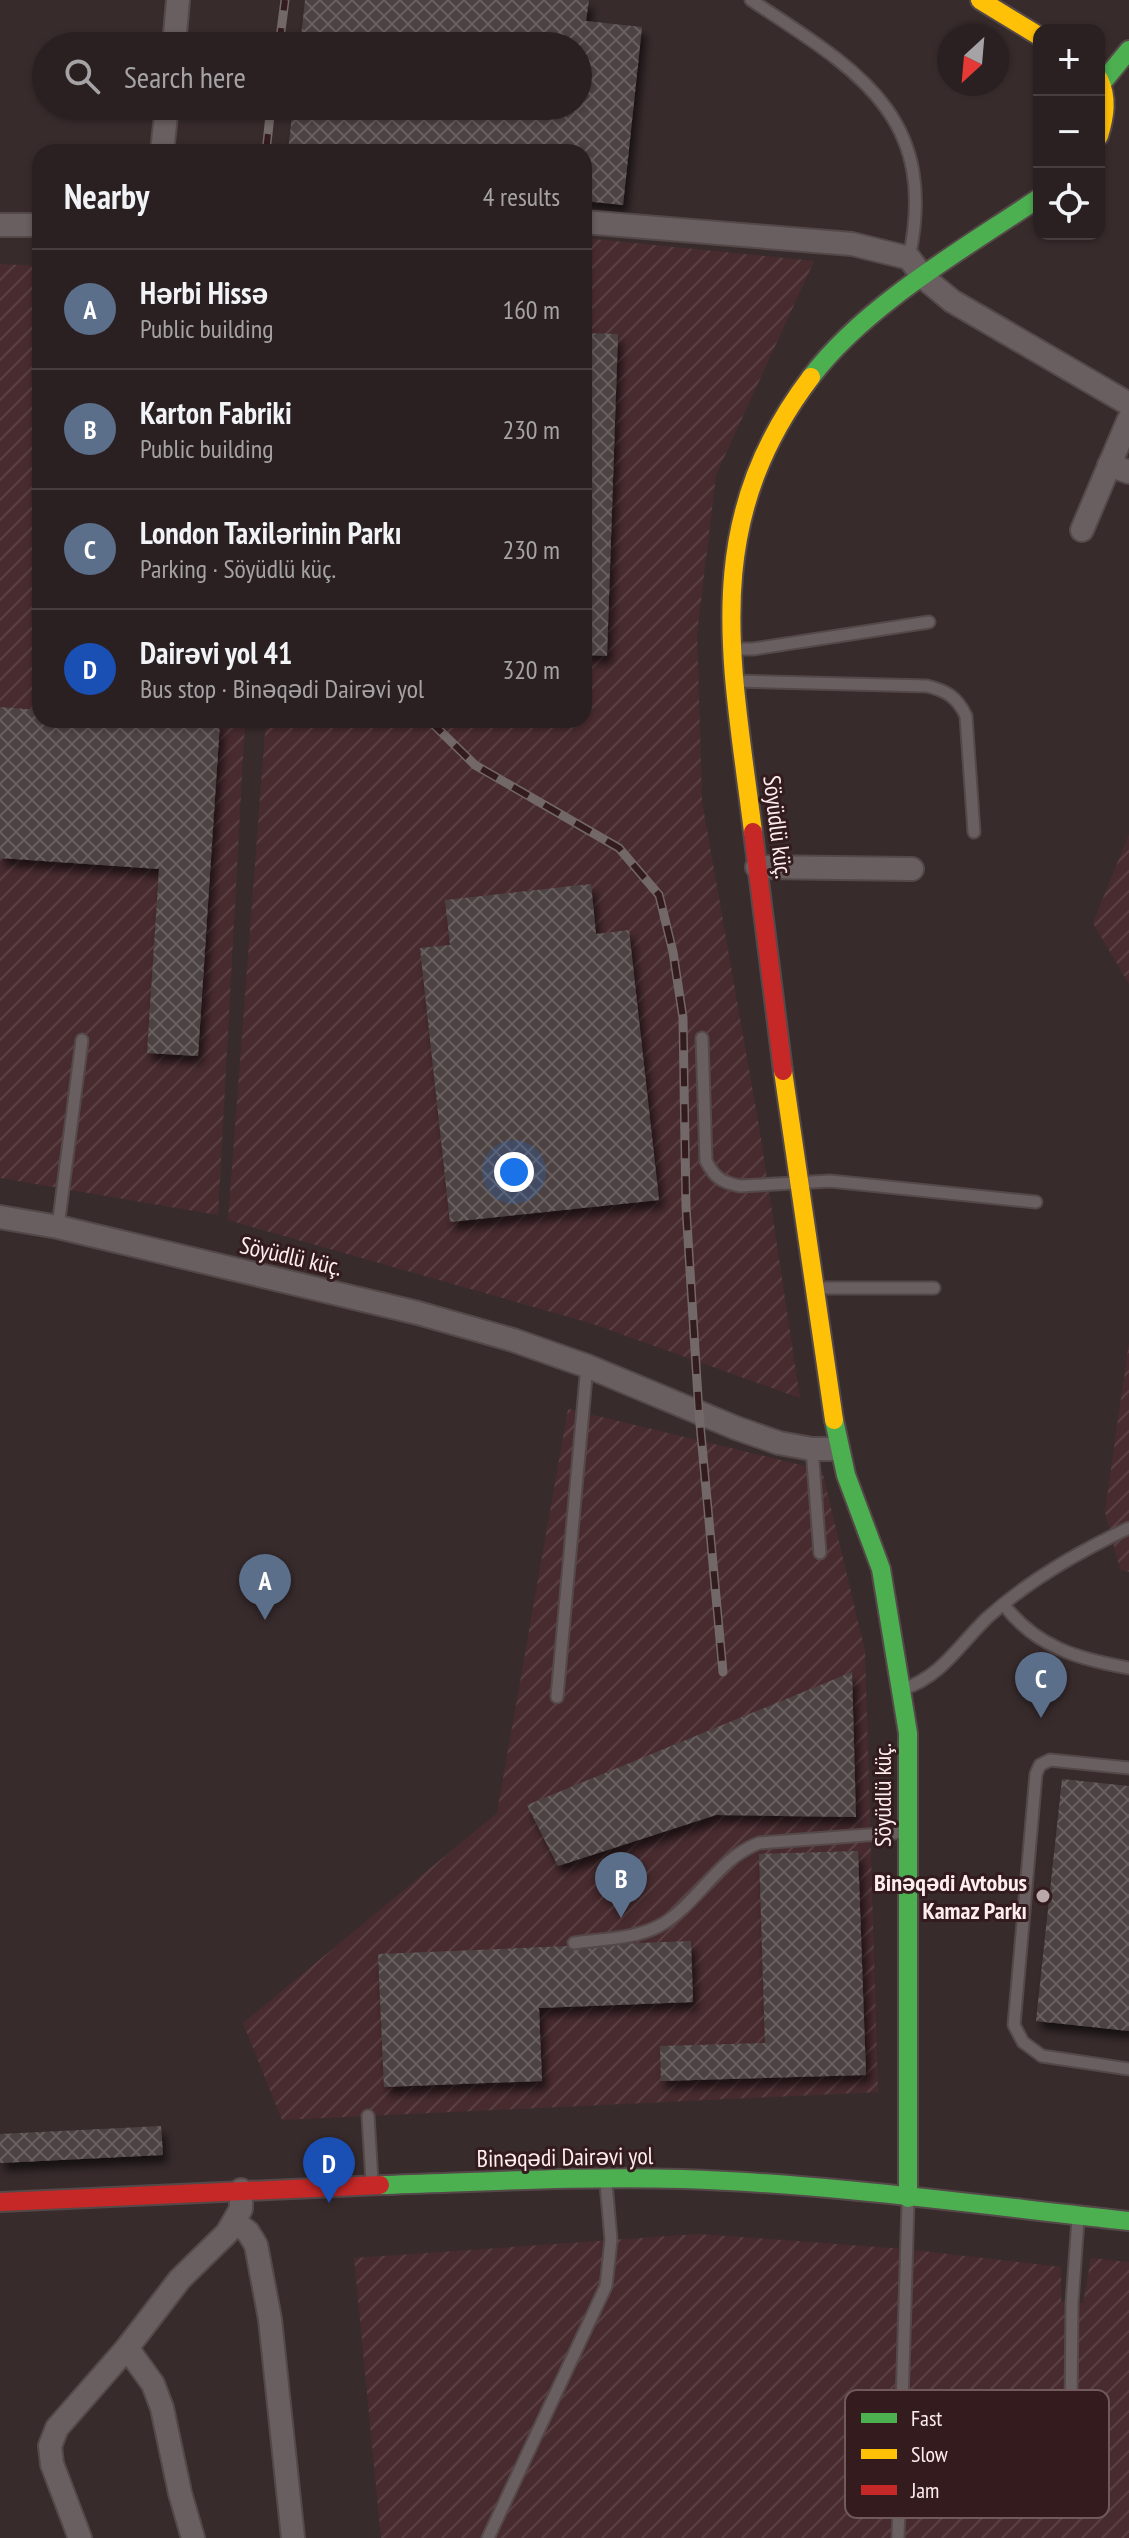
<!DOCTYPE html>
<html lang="en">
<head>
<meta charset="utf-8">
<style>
	:root { --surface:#2a2021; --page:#362d2e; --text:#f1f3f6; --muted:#a5a3a5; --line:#463e3f; --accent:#db2777 }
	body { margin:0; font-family:"PT Sans Narrow",sans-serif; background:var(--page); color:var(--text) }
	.controls { position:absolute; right:24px; top:24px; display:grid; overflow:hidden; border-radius:16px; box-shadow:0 2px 6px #0004 }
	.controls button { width:72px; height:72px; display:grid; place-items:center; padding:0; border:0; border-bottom:2px solid var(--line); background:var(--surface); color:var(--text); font:40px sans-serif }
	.compass { position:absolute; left:937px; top:24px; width:72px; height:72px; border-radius:50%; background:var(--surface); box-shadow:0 2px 6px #0004; rotate:206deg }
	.you { position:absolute; left:514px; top:1172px; width:28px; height:28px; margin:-20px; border:6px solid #fff; border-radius:50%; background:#1a73e8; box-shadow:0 0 0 12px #1a73e833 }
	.badge { display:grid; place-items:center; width:52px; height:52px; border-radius:50%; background:var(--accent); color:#fff; font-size:26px; font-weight:700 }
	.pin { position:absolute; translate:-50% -66px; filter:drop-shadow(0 2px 4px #0008) }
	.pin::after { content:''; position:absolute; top:42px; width:28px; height:24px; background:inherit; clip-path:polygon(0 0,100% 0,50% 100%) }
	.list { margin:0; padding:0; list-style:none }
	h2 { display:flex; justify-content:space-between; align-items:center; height:104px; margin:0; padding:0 32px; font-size:34px }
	h2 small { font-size:26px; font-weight:400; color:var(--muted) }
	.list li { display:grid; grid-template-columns:52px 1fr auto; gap:24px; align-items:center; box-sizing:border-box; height:120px; padding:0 32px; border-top:2px solid var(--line) }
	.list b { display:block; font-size:30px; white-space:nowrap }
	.list p { margin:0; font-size:26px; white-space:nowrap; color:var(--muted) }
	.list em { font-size:26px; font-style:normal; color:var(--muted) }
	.icon { flex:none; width:44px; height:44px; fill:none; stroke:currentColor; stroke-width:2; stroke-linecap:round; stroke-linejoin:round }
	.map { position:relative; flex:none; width:1129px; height:2538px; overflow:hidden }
	.search { position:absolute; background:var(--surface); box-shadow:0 2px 6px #0004; left:32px; top:32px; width:560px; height:88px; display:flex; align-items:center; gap:20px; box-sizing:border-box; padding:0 28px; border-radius:44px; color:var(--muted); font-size:30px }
	.panel { position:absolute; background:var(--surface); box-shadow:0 2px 6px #0004; left:32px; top:144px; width:560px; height:584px; border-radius:24px }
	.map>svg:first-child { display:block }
	.industrial { fill:url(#industrial-furrows) }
	.building { fill:url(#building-cross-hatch); filter:url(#shadow) }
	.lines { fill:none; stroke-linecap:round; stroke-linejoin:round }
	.lane-casing { stroke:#544849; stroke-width:15 }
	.street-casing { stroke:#544849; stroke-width:26 }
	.fast-casing { stroke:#544849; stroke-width:22 }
	.slow-casing { stroke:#544849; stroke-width:22 }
	.jam-casing { stroke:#544849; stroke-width:22 }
	.lane { stroke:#695f60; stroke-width:11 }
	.street { stroke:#695f60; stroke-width:22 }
	.fast { stroke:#4caf50; stroke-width:18 }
	.slow { stroke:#ffc107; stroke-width:18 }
	.jam { stroke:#c62828; stroke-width:18 }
	.rail-casing { stroke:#736868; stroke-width:9 }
	.rail { stroke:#331b1e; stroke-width:6; stroke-dasharray:18; stroke-linecap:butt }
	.poi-dot { fill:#b9a9aa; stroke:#331b1e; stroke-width:3 }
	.labels { text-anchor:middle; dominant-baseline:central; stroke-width:6; stroke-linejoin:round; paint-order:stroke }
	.street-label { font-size:24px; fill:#feedee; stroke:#331b1e }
	.poi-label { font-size:24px; font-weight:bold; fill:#feedee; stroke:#331b1e; text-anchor:end }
	.key { fill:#331b1e; stroke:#705a5c; stroke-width:2 }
	.key-label { font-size:22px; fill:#feedee }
</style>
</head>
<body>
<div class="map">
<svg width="1129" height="2538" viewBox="0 0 1129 2538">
	<defs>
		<pattern id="industrial-furrows" width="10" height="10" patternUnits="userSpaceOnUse" patternTransform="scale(2)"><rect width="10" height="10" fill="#482b2f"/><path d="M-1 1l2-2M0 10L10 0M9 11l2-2" fill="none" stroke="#5a4043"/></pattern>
		<pattern id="building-cross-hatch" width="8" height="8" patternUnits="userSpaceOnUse" patternTransform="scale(2)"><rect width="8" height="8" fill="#4d4243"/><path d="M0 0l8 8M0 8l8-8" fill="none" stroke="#685e5e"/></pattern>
		<filter id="shadow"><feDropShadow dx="4.5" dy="8" stdDeviation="4" flood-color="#0009"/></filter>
	</defs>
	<rect width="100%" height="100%" fill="#382b2c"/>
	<!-- industrial -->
	<g class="industrial">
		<polygon points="584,238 814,261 716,475 697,634 702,801 760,1132 800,1398 590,1323 228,1220 266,720 584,720"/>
		<polygon points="0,264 40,266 40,720 245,720 218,1215 0,1178"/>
		<polygon points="1129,834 1129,984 1093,923"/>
		<polygon points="1129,1342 1129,1572 1120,1570 1105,1512"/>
		<polygon points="568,1409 822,1470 865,1651 878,2092 282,2120 243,2023 497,1813"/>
		<polygon points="699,2234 905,2249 1061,2267 1061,2302 1083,2303 1091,2258 1129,2262 1129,2538 381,2538 354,2258"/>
	</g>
	<!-- building -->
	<g class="building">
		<polygon points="305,0 589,0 586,21 642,27 623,205 584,201 584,152 288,152 293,106 578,106 578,46 300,46"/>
		<polygon points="584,333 618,334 607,656 584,655"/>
		<polygon points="0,707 40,710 40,720 220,722 198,1056 147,1053 159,869 0,858"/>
		<polygon points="591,884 596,934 629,930 659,1200 450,1222 420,948 450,945 445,900"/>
		<polygon points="852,1672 856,1817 716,1815 558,1866 527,1805"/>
		<polygon points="1062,1779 1129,1786 1129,2031 1036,2021"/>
		<polygon points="858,1851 866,2075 661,2081 660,2046 765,2043 759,1854"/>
		<polygon points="691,1941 693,2002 539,2008 542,2081 384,2087 378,1954"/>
		<polygon points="161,2126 163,2155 0,2163 0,2134"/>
	</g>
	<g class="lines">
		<!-- lane casing -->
		<g class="lane-casing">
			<g id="lane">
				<path d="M751,0C855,69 940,114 909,258"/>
				<polyline points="732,649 753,649 929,622"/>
				<path d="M735,681L927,686C947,691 957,697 966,716L974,832"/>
				<path d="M702,1038L706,1161C715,1178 721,1182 740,1186L830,1181L1036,1202"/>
				<polyline points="58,1227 82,1040"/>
				<polyline points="815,1288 934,1288"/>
				<polyline points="812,1449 820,1553"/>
				<path d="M1004,1605C1036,1647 1078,1659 1129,1668"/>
				<path d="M903,1689C941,1677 959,1645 987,1618C1029,1580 1078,1552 1129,1528"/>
				<polyline points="557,1697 587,1366"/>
				<polyline points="1129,1768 1050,1760 1040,1765 1036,1774 1014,2025 1023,2042 1042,2056 1129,2069"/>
				<path d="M574,1943C602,1939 634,1939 659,1926C698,1905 715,1860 759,1843L908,1832"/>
				<polyline points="368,2116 372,2181"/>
				<polyline points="1071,2409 1072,2303 1078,2220"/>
				<polyline points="488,2538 606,2286 611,2240 606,2183"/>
				<polyline points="898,2538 908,2203"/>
			</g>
		</g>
		<!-- street casing -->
		<g class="street-casing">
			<g id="street">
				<polyline points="174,46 178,0"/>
				<polyline points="162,152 167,106"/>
				<polyline points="584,222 852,244 909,258 923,277 952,301 1129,404"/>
				<polyline points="0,225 40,225"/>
				<polyline points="1109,465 1129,472"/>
				<polyline points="1082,530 1129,419"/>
				<polyline points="757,867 912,869"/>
				<polyline points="0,1217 58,1227 418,1313 513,1340 587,1366 736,1428 779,1443 812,1449 838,1449"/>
				<polyline points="235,2222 248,2232 256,2245 270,2319 293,2538"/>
				<polyline points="127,2348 153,2384 162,2408 180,2493 193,2538"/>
				<polyline points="80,2538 52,2464 50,2446 57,2428 127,2348 180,2279 227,2233 241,2209 241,2190"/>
			</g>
		</g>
		<!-- fast casing -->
		<g class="fast-casing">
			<g id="fast">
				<polyline points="1102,83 1129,50"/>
				<path d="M811,377C865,305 965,248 1039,198"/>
				<polyline points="834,1420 846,1475 881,1569 908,1733 908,2198"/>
				<path d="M380,2185C480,2182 582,2176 683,2179C832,2184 981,2205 1129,2221"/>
			</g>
		</g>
		<!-- slow casing -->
		<g class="slow-casing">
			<g id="slow">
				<polyline points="980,0 1039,36"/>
				<path d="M1099,79C1108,98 1105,116 1099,136"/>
				<path d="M753,832C732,662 698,526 811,377"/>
				<polyline points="783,1071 834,1420"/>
			</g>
		</g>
		<!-- jam casing -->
		<g class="jam-casing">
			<g id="jam">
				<polyline points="753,832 783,1071"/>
				<polyline points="0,2202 380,2185"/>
			</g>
		</g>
		<!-- lane -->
		<use href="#lane" class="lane"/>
		<!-- street -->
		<use href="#street" class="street"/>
		<!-- fast -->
		<use href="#fast" class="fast"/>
		<!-- slow -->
		<use href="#slow" class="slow"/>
		<!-- jam -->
		<use href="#jam" class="jam"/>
		<!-- rail casing -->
		<g class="rail-casing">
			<g id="rail">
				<polyline points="279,46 285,0"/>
				<polyline points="266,152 271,106"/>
				<polyline points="429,720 475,765 619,848 659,895 673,952 683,1018 686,1207 699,1413 723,1672"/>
			</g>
		</g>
		<!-- rail -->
		<use href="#rail" class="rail"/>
	</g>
	<!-- markers -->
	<circle class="poi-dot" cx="1043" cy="1896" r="8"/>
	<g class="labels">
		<!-- street labels -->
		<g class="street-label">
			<text transform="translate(778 827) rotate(83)">Söyüdlü küç.</text>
			<text transform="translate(291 1256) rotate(13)">Söyüdlü küç.</text>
			<text transform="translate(882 1795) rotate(-90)">Söyüdlü küç.</text>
			<text transform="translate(565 2157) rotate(-1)">Binəqədi Dairəvi yol</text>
		</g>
		<!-- poi labels -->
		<g class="poi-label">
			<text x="1027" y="1882">Binəqədi Avtobus<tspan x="1027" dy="28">Kamaz Parkı</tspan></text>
		</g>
	</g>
	<!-- legend -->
	<rect x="845" y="2390" width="264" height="128" rx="12" class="key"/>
	<rect x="861" y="2413" width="36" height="10" fill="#4caf50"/>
	<rect x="861" y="2449" width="36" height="10" fill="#ffc107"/>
	<rect x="861" y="2485" width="36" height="10" fill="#c62828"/>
	<g class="key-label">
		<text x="911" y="2426">Fast</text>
		<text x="911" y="2462">Slow</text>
		<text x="911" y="2498">Jam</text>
	</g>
</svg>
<div class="controls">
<button>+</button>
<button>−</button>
<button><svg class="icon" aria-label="locate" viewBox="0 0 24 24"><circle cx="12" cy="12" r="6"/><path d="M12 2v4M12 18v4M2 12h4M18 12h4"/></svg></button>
</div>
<svg class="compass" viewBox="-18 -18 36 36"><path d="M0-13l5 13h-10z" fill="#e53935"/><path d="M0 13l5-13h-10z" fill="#a5a3a5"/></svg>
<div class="you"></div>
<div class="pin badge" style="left:265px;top:1620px;background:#5c6f8a">A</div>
<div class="pin badge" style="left:621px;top:1918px;background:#5c6f8a">B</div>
<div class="pin badge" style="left:1041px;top:1718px;background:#5c6f8a">C</div>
<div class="pin badge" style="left:329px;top:2203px;background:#1a4fb4">D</div>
<div class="search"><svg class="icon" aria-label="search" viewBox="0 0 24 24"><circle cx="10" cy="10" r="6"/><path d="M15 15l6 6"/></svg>Search here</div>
<section class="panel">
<h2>Nearby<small>4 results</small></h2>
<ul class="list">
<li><span class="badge" style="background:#5c6f8a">A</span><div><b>Hərbi Hissə</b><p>Public building</p></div><em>160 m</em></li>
<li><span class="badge" style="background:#5c6f8a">B</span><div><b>Karton Fabriki</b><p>Public building</p></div><em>230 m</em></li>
<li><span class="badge" style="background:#5c6f8a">C</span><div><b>London Taxilərinin Parkı</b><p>Parking · Söyüdlü küç.</p></div><em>230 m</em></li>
<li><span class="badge" style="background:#1a4fb4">D</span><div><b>Dairəvi yol 41</b><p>Bus stop · Binəqədi Dairəvi yol</p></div><em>320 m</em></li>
</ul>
</section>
</div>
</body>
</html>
